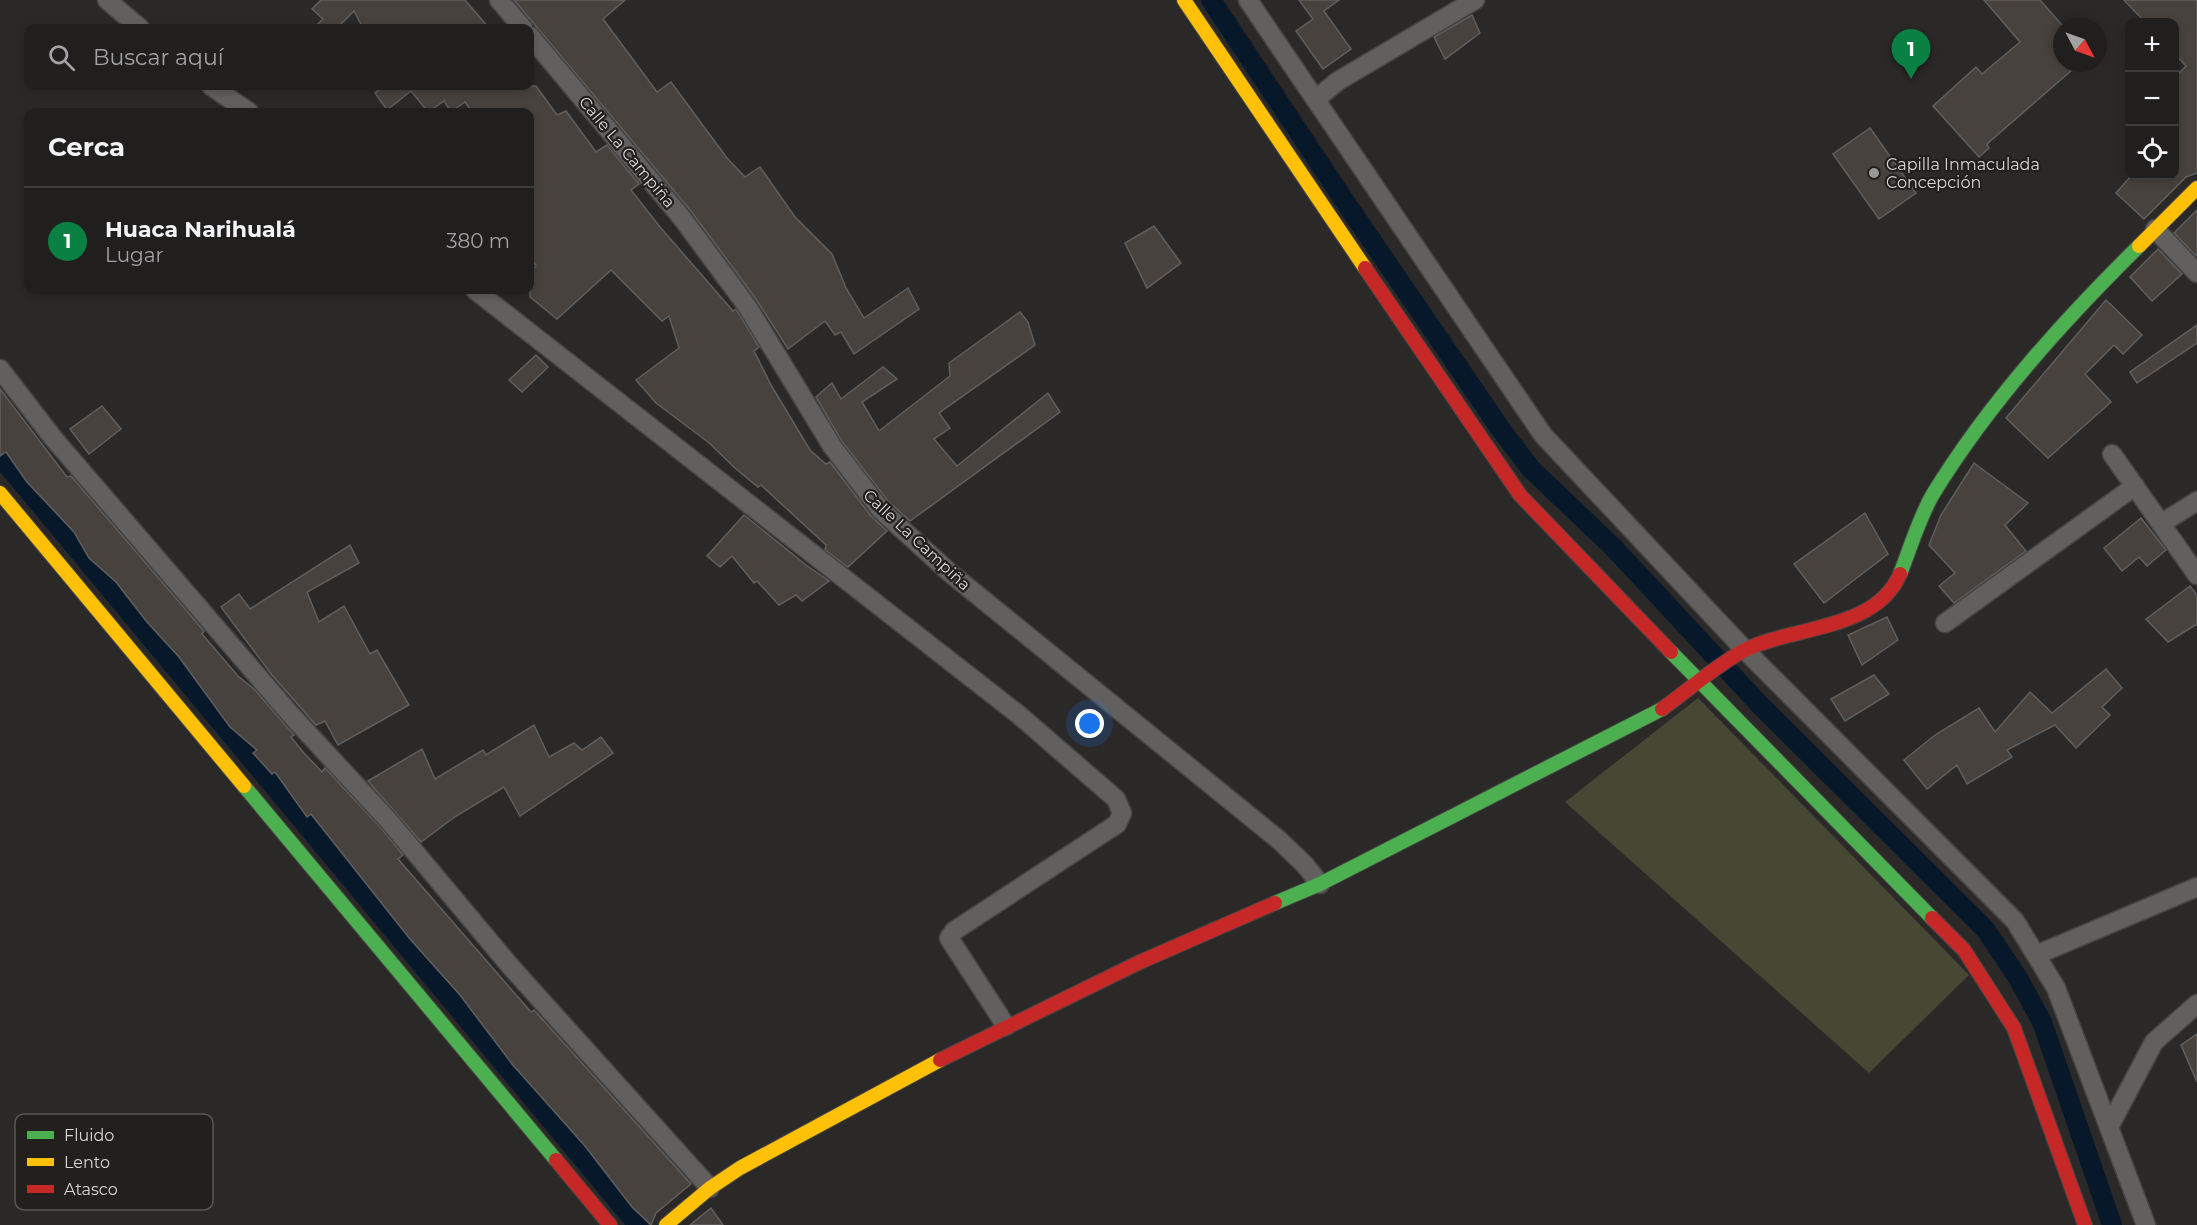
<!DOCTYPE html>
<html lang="es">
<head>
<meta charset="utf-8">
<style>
	:root { --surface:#201f1e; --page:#282727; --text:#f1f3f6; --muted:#a2a2a4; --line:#3d3d3c; --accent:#0b8043 }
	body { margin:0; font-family:Montserrat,sans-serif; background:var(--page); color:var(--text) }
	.controls { position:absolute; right:18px; top:18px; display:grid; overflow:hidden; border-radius:12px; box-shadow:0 3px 9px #0003 }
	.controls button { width:54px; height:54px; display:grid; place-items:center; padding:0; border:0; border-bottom:2px solid var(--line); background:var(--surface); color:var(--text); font:30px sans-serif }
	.compass { position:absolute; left:2053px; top:18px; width:54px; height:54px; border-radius:50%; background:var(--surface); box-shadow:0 3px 9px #0003; rotate:131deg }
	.you { position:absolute; left:1090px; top:724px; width:21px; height:21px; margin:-15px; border:4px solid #fff; border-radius:50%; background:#1a73e8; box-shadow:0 0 0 9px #1a73e833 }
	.badge { display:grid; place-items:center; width:39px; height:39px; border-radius:50%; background:var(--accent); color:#fff; font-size:20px; font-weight:700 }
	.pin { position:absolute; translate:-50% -50px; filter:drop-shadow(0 2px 3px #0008) }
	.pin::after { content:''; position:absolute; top:32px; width:21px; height:18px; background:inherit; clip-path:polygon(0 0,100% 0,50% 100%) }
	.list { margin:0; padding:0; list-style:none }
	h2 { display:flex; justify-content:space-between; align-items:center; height:78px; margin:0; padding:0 24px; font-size:26px }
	h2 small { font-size:20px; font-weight:400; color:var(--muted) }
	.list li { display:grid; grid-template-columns:39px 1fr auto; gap:18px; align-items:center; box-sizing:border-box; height:108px; padding:0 24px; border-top:2px solid var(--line) }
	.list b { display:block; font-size:22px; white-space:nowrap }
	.list p { margin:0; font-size:20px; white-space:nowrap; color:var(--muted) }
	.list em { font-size:20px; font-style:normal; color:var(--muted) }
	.icon { flex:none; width:33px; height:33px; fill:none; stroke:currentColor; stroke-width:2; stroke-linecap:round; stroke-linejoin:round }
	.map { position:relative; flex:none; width:2197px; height:1225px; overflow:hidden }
	.search { position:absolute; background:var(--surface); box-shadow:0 3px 9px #0003; left:24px; top:24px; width:510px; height:66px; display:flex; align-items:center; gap:15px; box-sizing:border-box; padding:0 21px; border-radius:12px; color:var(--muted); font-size:22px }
	.panel { position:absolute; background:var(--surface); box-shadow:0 3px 9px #0003; left:24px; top:108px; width:510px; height:186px; border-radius:12px }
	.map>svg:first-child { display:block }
	.green { fill:#474834 }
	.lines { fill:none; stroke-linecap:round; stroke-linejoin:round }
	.canal { stroke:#08182b; stroke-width:20 }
	.building { fill:#47423e; stroke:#615f5e; stroke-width:1.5 }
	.street-casing { stroke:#464544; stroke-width:21 }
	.fast-casing { stroke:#464544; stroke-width:16 }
	.slow-casing { stroke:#464544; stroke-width:16 }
	.jam-casing { stroke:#464544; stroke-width:16 }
	.street { stroke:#61605f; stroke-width:18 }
	.fast { stroke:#4caf50; stroke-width:14 }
	.slow { stroke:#ffc107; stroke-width:14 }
	.jam { stroke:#c62828; stroke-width:14 }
	.poi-dot { fill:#9b9998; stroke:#221f1d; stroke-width:2 }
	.labels { text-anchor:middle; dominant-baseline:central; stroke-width:4.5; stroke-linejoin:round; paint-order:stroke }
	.street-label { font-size:16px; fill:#d8d6d5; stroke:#221f1d }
	.poi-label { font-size:16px; fill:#d8d6d5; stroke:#221f1d; text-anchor:start }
	.key { fill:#221f1d; stroke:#595654; stroke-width:1.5 }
	.key-label { font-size:16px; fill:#d8d6d5 }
</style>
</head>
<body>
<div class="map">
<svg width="2197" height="1225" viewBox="0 0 2197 1225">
	<rect width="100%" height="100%" fill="#2b2928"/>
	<!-- green -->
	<polygon class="green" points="1698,698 1969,975 1869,1073 1565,802"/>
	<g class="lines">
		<!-- canal -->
		<g class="canal">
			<polyline points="1211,0 1350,209 1502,431 1531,469 1613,547 1760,705 1985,929 2018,978 2042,1022 2112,1225"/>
			<polyline points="0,456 638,1225"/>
		</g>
	</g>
	<!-- building -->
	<g class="building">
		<polygon points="321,0 465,0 489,28 363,28 354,11 337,28 314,28 323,19 312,9"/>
		<polygon points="514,0 625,0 603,19 657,92 671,82 727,158 745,177 760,167 795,217 832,254 846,288 864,318 908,288 919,309 854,354 841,332 835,335 825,321 788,349 756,299 691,211"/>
		<polygon points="1299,0 1339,0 1324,11 1351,49 1323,69 1296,31 1313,19"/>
		<polygon points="1984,0 2040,0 2062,25 2062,63 2080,63 1987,144 1989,148 1979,157 1933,106 1976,67 1982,74 2020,42"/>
		<polygon points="2124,0 2197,0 2197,173 2186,177 2144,219 2116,193 2131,176 2175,176 2175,77 2186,66 2175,54 2175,22 2145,22"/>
		<polygon points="1472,15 1480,33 1445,59 1434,37"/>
		<polygon points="384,86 536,86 557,115 566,111 596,152 607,145 639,184 631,190 660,227 733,311 736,309 738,312 759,347 754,351 771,385 810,450 826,464 830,462 871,516 887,531 848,567 825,550 826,545 761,485 758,487 735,468 708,442 656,403 636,380 679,348 669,316 662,321 611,270 557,319 530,297 530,272 536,266 530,256 530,112 472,112 465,102 451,112 444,101 428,112 411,91 387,110 375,93"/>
		<polygon points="1870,128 1916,193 1879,219 1833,154"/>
		<polygon points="2197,210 2197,255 2196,256 2174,233"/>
		<polygon points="1154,226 1181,263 1147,288 1125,243"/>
		<polygon points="2158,249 2182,274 2152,301 2130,277"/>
		<polygon points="2106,300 2142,335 2123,354 2114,345 2085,374 2111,402 2048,458 2006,418"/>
		<polygon points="1020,312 1028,322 1035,345 939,413 950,428 934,439 957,466 1048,393 1060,412 910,521 888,501 841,440 816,397 832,383 841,399 883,367 897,379 862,402 879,431 950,376 949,363"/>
		<polygon points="2197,325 2197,343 2137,383 2130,372"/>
		<polygon points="536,355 548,367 522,392 509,380"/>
		<polygon points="0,389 67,477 71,476 204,631 202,634 238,676 255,690 294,735 291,737 303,752 322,772 325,768 381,828 403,855 398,859 531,1012 534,1010 691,1184 656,1213 651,1225 632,1207 585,1146 512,1064 460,995 410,939 311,814 307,817 275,772 272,774 253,753 257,750 230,727 179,657 147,622 116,582 89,558 74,532 27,482 6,452 0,456"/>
		<polygon points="102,406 121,429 89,454 70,429"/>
		<polygon points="1974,463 2028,503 2005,525 2026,551 1954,603 1939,586 1955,573 1929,545 1941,515"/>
		<polygon points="1865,513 1888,554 1824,603 1794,564"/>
		<polygon points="744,515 806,565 829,581 802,601 796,595 779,605 757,581 754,583 732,556 720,567 707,556"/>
		<polygon points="2141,518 2166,550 2147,566 2139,557 2122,571 2104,548"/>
		<polygon points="350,545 359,563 307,592 319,622 344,606 370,654 377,650 409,705 338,745 325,721 316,725 272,675 221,607 239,594 250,609"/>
		<polygon points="2190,586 2197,595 2197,624 2168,642 2146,619"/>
		<polygon points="1887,617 1898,640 1862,665 1848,635"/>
		<polygon points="2106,669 2122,688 2102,707 2110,715 2076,748 2055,725 2007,750 2012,757 1967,784 1957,765 1927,789 1904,760 1935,735 1979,708 1995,732 2030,692 2052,713"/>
		<polygon points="1874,675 1889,694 1845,721 1831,699"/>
		<polygon points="534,725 549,757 574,743 582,750 601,737 613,753 520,816 504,787 456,816 421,842 368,781 422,749 435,779 483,750 486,755"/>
		<polygon points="2197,1034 2197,1082 2181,1045"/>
		<polygon points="711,1208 723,1225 690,1225"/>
	</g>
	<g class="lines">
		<!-- street casing -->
		<g class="street-casing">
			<g id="street">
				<polyline points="107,0 140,28"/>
				<polyline points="499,0 523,28"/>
				<polyline points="1248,0 1543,435 1745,650 2015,921 2056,988 2146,1225"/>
				<polyline points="530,36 682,218 747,306 832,446 880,509 949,572 1279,840 1305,865 1320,884"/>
				<polyline points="211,86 249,112"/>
				<polyline points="1316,99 1338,81 1475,0"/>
				<polyline points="2155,229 2197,273"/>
				<polyline points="475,290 1019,715 1116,799 1122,813 1117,824 954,931 949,938 1006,1026"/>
				<polyline points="0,369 54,439 291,715 389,821 511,967 710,1188"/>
				<polyline points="2112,454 2197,575"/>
				<polyline points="2162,523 2197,501"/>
				<polyline points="1945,623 2135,486"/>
				<polyline points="2036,955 2197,887"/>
				<polyline points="2109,1127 2154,1042 2197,1004"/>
			</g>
		</g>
		<!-- fast casing -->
		<g class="fast-casing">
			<g id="fast">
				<path d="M1900,574C1910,549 1919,518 1933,494C1989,403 2063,321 2139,246"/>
				<polyline points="1671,652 1932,918"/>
				<polyline points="244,786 556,1160"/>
				<polyline points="1275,903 1320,884 1662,709"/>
			</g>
		</g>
		<!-- slow casing -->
		<g class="slow-casing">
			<g id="slow">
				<polyline points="1184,0 1365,268"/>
				<polyline points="2139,246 2197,188"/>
				<polyline points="0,493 244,786"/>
				<polyline points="666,1225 710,1188 740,1168 940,1060"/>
			</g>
		</g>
		<!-- jam casing -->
		<g class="jam-casing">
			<g id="jam">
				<polyline points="1365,268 1520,495 1671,652"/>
				<path d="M1662,709C1689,690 1716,665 1745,650C1792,626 1876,631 1900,574"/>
				<polyline points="1932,918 1964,950 2014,1028 2085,1225"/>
				<polyline points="940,1060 1140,962 1275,903"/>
				<polyline points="556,1160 610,1225"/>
			</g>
		</g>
		<!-- street -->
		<use href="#street" class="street"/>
		<!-- fast -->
		<use href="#fast" class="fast"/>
		<!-- slow -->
		<use href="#slow" class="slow"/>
		<!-- jam -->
		<use href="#jam" class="jam"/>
	</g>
	<!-- markers -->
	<circle class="poi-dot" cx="1874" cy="173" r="6"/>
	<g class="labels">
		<!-- street labels -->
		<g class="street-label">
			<text transform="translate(627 152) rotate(50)">Calle La Campiña</text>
			<text transform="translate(917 540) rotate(43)">Calle La Campiña</text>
		</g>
		<!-- poi labels -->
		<g class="poi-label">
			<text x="1886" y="164">Capilla Inmaculada<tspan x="1886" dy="18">Concepción</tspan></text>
		</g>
	</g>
	<!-- legend -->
	<rect x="15" y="1114" width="198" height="96" rx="9" class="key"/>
	<rect x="27" y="1131" width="27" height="8" fill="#4caf50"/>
	<rect x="27" y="1158" width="27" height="8" fill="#ffc107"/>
	<rect x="27" y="1185" width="27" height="8" fill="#c62828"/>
	<g class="key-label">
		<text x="64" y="1141">Fluido</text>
		<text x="64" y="1168">Lento</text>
		<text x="64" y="1195">Atasco</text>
	</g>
</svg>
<div class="controls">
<button>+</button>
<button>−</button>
<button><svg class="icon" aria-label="locate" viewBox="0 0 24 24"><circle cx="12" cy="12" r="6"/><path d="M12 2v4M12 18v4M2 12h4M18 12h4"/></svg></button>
</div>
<svg class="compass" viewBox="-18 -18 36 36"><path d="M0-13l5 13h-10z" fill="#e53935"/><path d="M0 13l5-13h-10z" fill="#a2a2a4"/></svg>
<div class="you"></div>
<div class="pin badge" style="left:1911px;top:79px">1</div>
<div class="search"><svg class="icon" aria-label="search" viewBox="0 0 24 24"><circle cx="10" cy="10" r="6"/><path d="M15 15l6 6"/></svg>Buscar aquí</div>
<section class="panel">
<h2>Cerca<small></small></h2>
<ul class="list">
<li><span class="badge">1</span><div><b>Huaca Narihualá</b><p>Lugar</p></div><em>380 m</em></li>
</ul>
</section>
</div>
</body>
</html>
